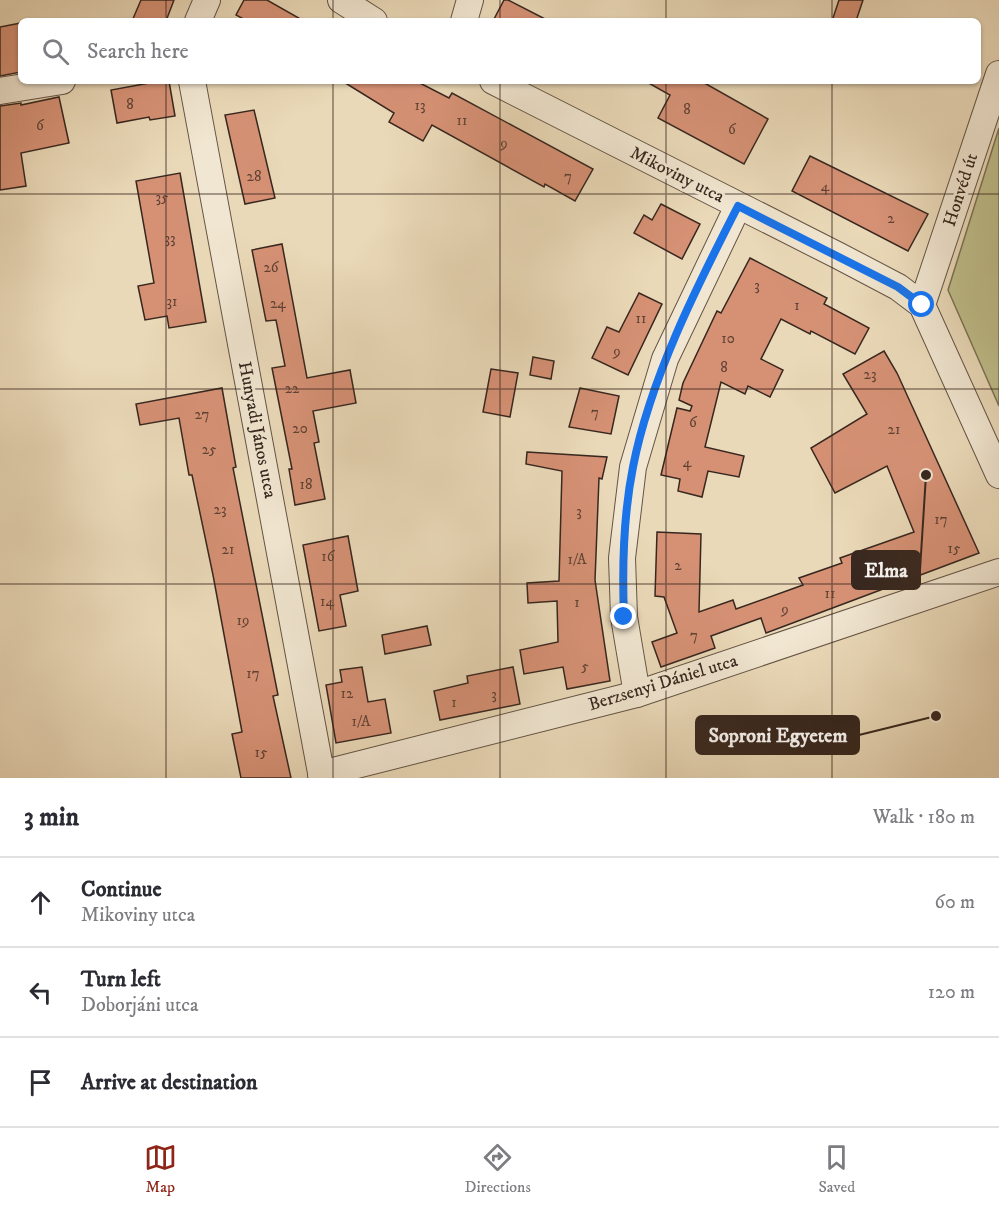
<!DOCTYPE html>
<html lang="en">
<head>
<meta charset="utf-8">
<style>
	:root { --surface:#fff; --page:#f7f7f7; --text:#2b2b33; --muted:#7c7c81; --line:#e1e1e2; --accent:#8f2418 }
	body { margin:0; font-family:"IM FELL DW Pica",serif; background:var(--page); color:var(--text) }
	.stop { position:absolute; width:18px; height:18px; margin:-14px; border:4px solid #1a73e8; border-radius:50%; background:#fff }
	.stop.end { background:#1a73e8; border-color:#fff; box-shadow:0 2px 6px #0008 }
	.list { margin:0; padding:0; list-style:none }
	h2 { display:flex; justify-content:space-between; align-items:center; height:78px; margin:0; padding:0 24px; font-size:26px }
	h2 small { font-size:20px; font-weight:400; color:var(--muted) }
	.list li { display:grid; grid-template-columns:39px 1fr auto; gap:18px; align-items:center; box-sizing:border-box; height:90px; padding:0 24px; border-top:2px solid var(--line) }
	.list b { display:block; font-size:22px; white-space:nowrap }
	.list p { margin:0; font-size:20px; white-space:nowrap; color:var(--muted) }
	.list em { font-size:20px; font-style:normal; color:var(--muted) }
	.icon { flex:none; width:33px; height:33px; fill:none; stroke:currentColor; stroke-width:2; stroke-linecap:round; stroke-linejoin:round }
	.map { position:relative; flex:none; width:999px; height:778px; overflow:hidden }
	.search { position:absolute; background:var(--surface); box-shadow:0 2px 4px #0004; left:18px; right:18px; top:18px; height:66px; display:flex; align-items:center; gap:15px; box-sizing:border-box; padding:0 21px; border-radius:9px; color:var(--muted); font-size:22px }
	.sheet { height:348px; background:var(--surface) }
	nav { display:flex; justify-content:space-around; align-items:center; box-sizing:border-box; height:84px; border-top:2px solid var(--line); background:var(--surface); font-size:16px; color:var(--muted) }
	nav a { display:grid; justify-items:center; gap:3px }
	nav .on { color:var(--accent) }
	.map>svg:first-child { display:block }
	.green { fill:#bebd8a; stroke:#7a7254; stroke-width:1.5 }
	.building { fill:#d69175; stroke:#37271f; stroke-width:1.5 }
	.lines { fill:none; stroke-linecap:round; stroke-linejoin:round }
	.street-casing { stroke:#645445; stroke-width:28 }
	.street { stroke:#f1e6d1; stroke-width:26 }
	.route { stroke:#1a73e8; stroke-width:8 }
	.grid { fill:none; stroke:#37271f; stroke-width:1.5; stroke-opacity:0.55 }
	.labels { text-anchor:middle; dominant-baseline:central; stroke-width:6; stroke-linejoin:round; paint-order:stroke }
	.number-label { font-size:15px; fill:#5f4234 }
	.street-label { font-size:18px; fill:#37271f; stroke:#f1e6d1 }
	.leader { fill:none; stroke:#37271f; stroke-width:2 }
	.callout-dot { fill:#37271f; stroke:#f1e6d1; stroke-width:2 }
	.callout { fill:#37271f; stroke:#37271f; stroke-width:2 }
	.callout-label { font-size:20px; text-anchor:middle; font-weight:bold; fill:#fff }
</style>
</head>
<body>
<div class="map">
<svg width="999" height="778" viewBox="0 0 999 778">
	<rect width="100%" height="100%" fill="#ead9b8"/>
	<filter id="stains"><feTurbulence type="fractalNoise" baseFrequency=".00333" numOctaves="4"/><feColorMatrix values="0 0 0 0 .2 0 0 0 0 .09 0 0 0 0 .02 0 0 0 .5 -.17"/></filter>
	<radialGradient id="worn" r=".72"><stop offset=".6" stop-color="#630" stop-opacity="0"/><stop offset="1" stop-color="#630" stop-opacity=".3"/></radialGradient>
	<!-- green -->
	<polygon class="green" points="999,128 999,406 948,290"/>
	<!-- building -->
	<g class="building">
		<polygon points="141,0 174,0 166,21 132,21"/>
		<polygon points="244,0 267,0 304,21 247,21 236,15"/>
		<polygon points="504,0 508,0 549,21 493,21"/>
		<polygon points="839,0 863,0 856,21 832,21"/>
		<polygon points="21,23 21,72 0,76 0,27"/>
		<polygon points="160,81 169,81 175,116 150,120 149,117 117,123 111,90"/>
		<polygon points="342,81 416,81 449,98 452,93 593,169 575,201 545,184 544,187 432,125 423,141 389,122 394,113"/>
		<polygon points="645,81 701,81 768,119 744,164 658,118 670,95"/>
		<polygon points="59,97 69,143 21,153 26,186 0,190 0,106 21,103 21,105"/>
		<polygon points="254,110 275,198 245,204 225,115"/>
		<polygon points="810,156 928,214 908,251 792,191"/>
		<polygon points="180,173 206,322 169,328 167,316 145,320 138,286 154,283 136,181"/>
		<polygon points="661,204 700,224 682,259 634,233 644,215 652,220"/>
		<polygon points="282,244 307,378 350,370 356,403 313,411 319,442 314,443 325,499 295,505 289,469 292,469 272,368 285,366 276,320 266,321 252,250"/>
		<polygon points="750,258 827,298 824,304 869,328 855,354 811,331 810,334 781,319 761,359 783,370 770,397 748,386 745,394 721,382 705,447 744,456 739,477 708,471 702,497 678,491 680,479 661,475 677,408 690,411 692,406 679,400 683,383 717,311 721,313"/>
		<polygon points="639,293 662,304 628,375 592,358 607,327 619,332"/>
		<polygon points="884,351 897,373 979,553 766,633 761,618 711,636 715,648 661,667 652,642 677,633 664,597 655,596 657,532 701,534 699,612 733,600 736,609 803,585 799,578 842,563 840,558 914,532 887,466 835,493 811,448 867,414 843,374"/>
		<polygon points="533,357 554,361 551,379 530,375"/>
		<polygon points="491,369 518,373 510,417 483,412"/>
		<polygon points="222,388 236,467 233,468 278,695 273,696 291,778 241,778 232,734 242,732 213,575 192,475 189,475 179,418 140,425 136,404"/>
		<polygon points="580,388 619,396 611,434 569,427"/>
		<polygon points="527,452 607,457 602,479 599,478 595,580 610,681 567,689 563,667 524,674 520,650 558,642 557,601 528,603 527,583 559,581 562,471 526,464"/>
		<polygon points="348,536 358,591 340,595 346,626 319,631 303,545"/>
		<polygon points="427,626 431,645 385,654 382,635"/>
		<polygon points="362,667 368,702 385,699 391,733 336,743 326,685 342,682 340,670"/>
		<polygon points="513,667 520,704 440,720 434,691 468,683 467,676"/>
	</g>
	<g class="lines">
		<!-- street casing -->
		<g class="street-casing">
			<g id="street">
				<polyline points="341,0 374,21"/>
				<polyline points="198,21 207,0"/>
				<polyline points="464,21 470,0"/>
				<polyline points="192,81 322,778"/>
				<polyline points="493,81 839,256 898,287 922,305 999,475"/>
				<polyline points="0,91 62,81"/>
				<polyline points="922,305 999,74"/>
				<polyline points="637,694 624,617 622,558 633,467 665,359 738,206"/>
				<polyline points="321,774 637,694 999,572"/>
			</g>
		</g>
		<!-- street -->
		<use href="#street" class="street"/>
	</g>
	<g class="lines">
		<!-- route -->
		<path class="route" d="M624,617C622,567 623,517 633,467C650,379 697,286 738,206L898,287L922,305"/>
	</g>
	<!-- grid -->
	<path class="grid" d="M166,0V21M333,0V21M500,0V21M666,0V21M832,0V21M166,81V778M333,81V778M500,81V778M666,81V778M832,81V778M0,194H999M0,389H999M0,584H999"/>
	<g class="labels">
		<!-- number labels -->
		<g class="number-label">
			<text x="130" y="104">8</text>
			<text x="420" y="105">13</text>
			<text x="687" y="109">8</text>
			<text x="462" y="120">11</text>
			<text x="40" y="125">6</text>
			<text x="732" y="129">6</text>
			<text x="504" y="143">9</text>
			<text x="254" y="176">28</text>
			<text x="568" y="176">7</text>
			<text x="825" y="186">4</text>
			<text x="162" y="197">35</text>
			<text x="891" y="218">2</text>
			<text x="170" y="238">33</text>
			<text x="271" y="267">26</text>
			<text x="757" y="285">3</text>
			<text x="172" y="301">31</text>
			<text x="278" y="303">24</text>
			<text x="797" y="305">1</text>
			<text x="641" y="318">11</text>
			<text x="728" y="338">10</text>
			<text x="617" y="351">9</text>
			<text x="724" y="367">8</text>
			<text x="870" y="374">23</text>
			<text x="292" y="388">22</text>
			<text x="595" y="412">7</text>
			<text x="202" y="414">27</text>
			<text x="693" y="422">6</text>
			<text x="300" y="428">20</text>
			<text x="894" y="429">21</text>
			<text x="209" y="449">25</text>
			<text x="687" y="462">4</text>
			<text x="306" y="484">18</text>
			<text x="220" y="509">23</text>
			<text x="579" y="511">3</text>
			<text x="941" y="519">17</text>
			<text x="954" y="548">15</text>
			<text x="228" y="549">21</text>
			<text x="328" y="556">16</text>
			<text x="577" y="559">1/A</text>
			<text x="678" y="565">2</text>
			<text x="830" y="593">11</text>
			<text x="327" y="601">14</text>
			<text x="577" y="602">1</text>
			<text x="785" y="609">9</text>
			<text x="243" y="620">19</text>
			<text x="694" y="635">7</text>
			<text x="585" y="666">5</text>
			<text x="253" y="673">17</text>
			<text x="347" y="693">12</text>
			<text x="494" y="694">3</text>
			<text x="454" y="702">1</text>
			<text x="361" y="721">1/A</text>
			<text x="261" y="752">15</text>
		</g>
		<!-- street labels -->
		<g class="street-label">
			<text transform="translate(677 175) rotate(27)">Mikoviny utca</text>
			<text transform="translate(961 190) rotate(-72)">Honvéd út</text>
			<text transform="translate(257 430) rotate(79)">Hunyadi János utca</text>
			<text transform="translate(663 683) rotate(-17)">Berzsenyi Dániel utca</text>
		</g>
	</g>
	<!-- callouts -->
	<path class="leader" d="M926 475L920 570M936 716L859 735"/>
	<g class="callout-dot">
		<circle cx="926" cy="475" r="6"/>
		<circle cx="936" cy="716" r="6"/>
	</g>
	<g class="callout">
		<rect x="852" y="551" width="68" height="38" rx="6"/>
		<rect x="696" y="716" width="163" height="38" rx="6"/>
	</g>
	<g class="callout-label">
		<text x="886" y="577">Elma</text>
		<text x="778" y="742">Soproni Egyetem</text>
	</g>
	<rect width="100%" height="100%" filter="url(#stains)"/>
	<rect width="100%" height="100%" fill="url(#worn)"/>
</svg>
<div class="stop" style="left:922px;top:305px"></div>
<div class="stop end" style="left:624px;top:617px"></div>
<div class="search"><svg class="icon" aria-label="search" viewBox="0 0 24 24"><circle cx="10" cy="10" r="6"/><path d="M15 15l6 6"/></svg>Search here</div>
</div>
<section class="sheet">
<h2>3 min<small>Walk · 180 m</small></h2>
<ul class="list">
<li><svg class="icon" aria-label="ahead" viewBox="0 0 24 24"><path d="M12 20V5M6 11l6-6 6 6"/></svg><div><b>Continue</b><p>Mikoviny utca</p></div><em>60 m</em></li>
<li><svg class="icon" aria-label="left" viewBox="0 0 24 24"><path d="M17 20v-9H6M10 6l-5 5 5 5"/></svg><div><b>Turn left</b><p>Doborjáni utca</p></div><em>120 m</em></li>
<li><svg class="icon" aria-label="arrive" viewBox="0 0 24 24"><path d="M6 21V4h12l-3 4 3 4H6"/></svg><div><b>Arrive at destination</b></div></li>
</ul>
</section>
<nav>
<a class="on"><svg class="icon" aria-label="map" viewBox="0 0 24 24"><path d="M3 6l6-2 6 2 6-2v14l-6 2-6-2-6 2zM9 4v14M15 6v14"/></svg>Map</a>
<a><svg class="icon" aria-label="directions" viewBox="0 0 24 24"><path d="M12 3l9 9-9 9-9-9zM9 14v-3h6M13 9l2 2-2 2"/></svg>Directions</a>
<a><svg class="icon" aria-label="saved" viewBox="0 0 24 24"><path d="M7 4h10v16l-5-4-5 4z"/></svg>Saved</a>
</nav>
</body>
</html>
